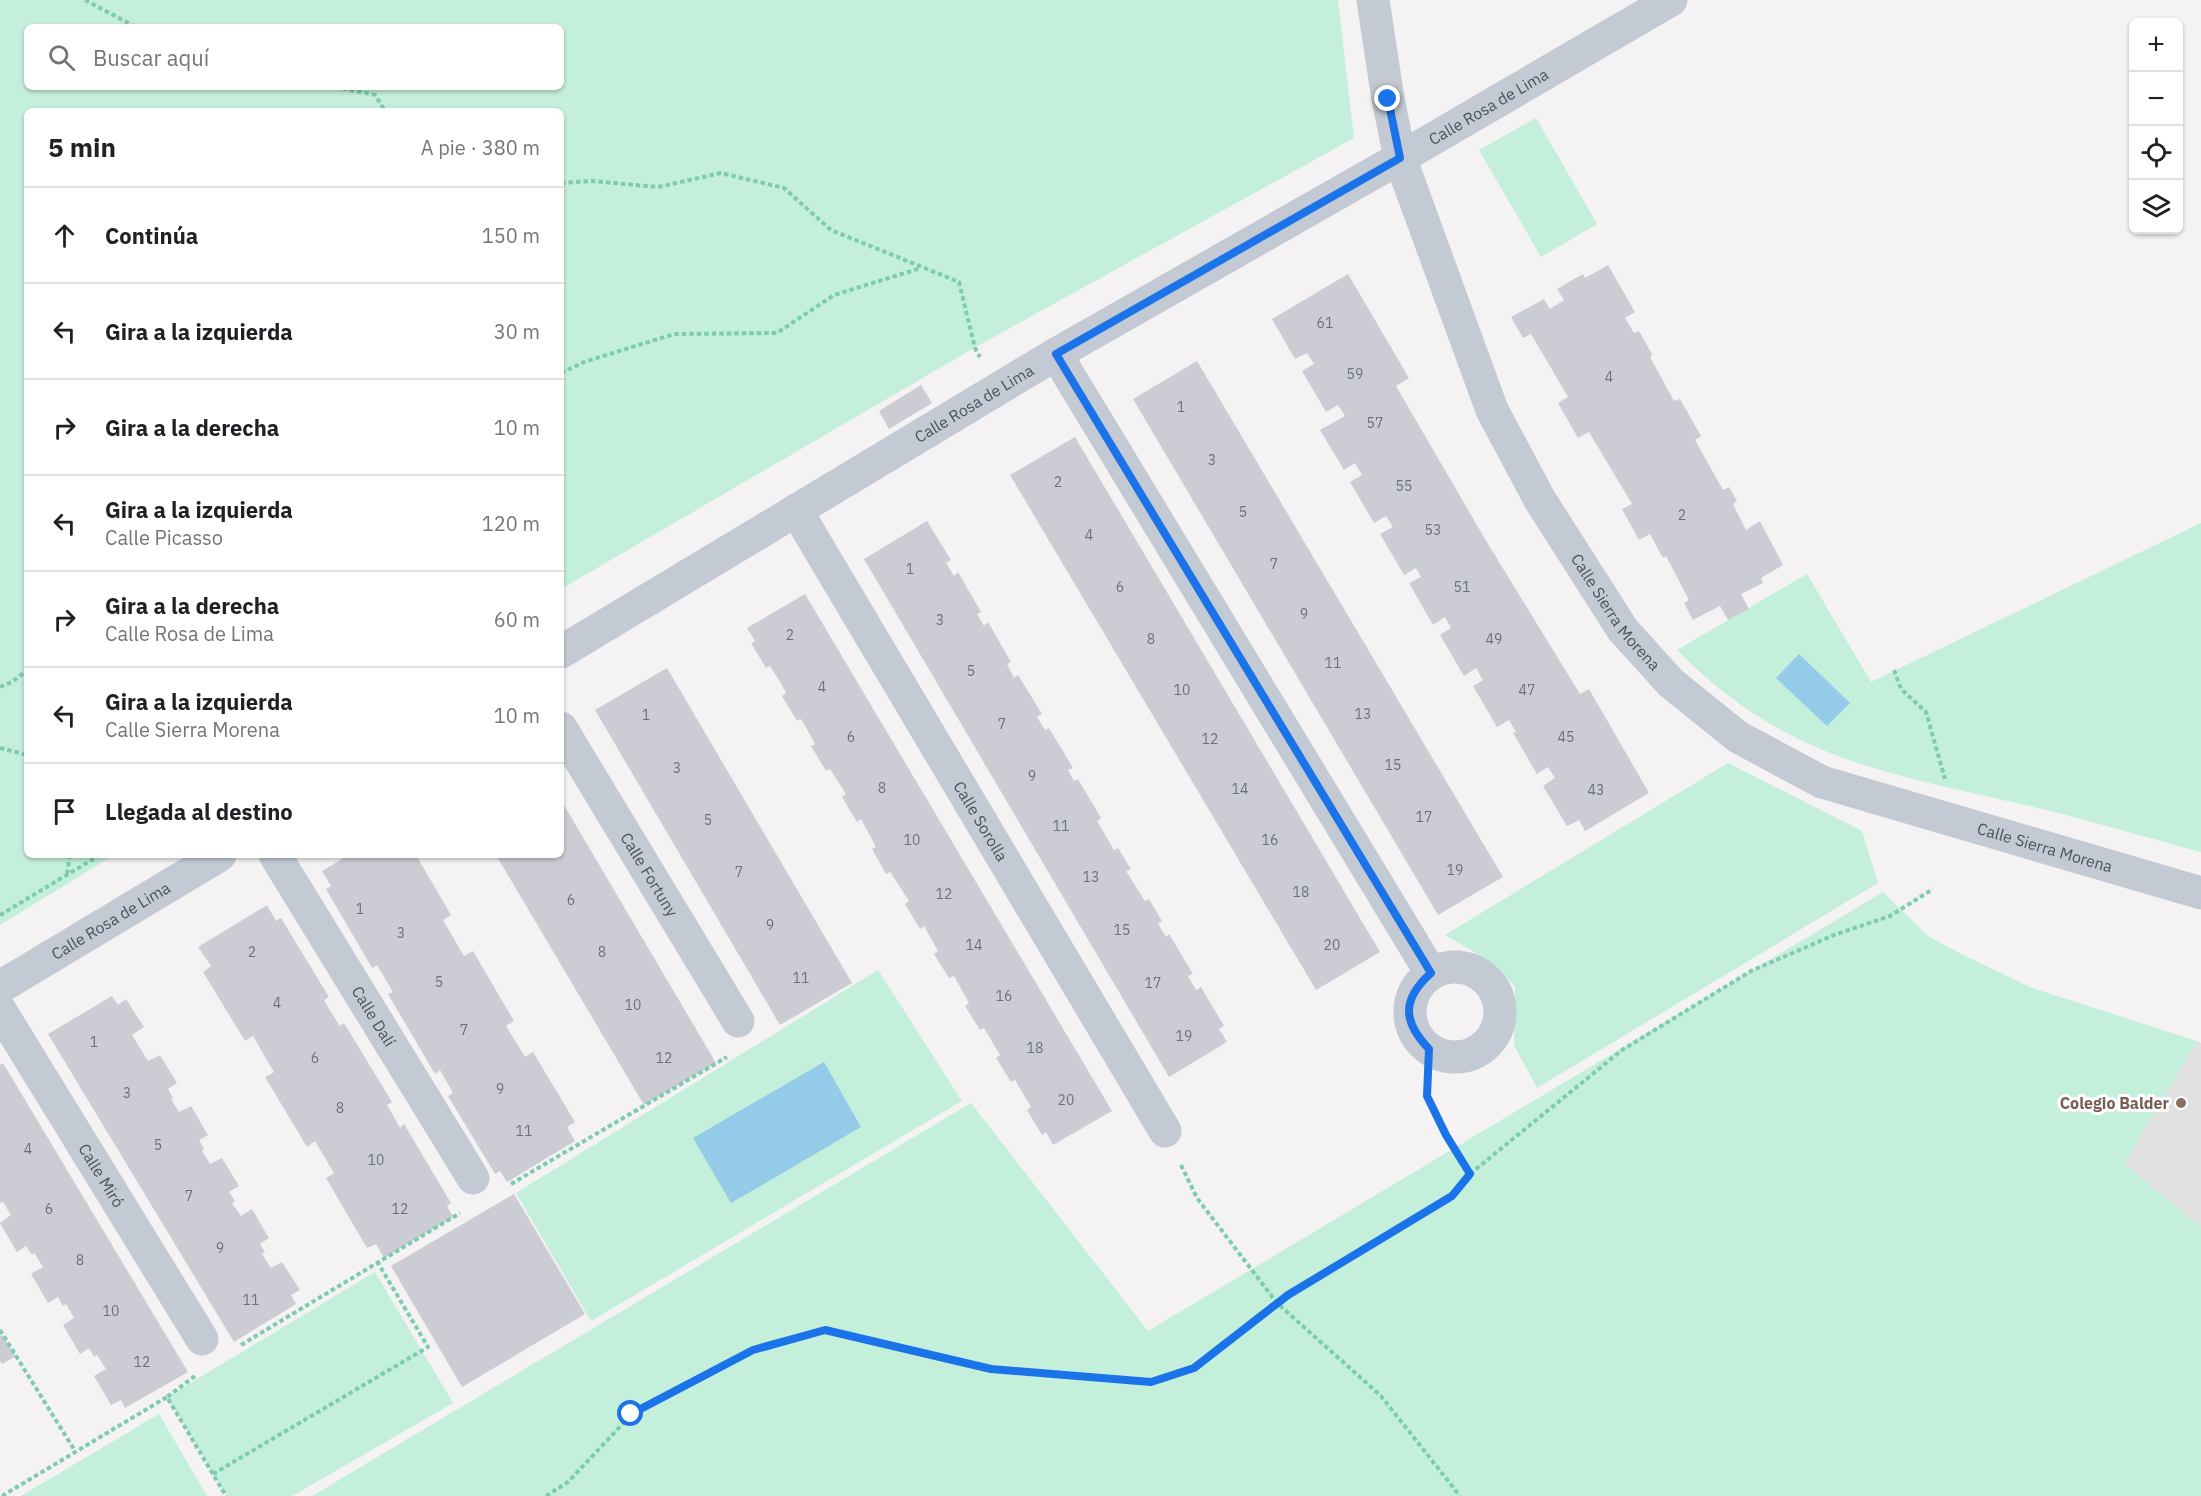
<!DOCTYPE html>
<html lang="es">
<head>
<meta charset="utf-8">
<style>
	:root { --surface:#fff; --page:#f6f6f6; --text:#202124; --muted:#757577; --line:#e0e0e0 }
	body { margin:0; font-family:"IBM Plex Sans",sans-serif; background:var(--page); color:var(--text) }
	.controls { position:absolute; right:18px; top:18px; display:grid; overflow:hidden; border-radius:9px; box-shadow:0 2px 4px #0004 }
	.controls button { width:54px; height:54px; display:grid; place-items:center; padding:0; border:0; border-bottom:2px solid var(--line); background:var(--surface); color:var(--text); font:30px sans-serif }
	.stop { position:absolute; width:18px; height:18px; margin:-14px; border:4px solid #1a73e8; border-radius:50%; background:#fff }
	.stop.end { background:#1a73e8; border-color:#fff; box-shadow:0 2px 6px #0008 }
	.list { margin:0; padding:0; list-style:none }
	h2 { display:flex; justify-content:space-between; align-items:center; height:78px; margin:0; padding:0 24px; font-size:26px }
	h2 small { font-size:20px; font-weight:400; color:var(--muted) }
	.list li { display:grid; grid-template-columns:39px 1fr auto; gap:18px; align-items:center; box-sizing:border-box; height:96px; padding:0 24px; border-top:2px solid var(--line) }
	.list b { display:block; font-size:22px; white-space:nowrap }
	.list p { margin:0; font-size:20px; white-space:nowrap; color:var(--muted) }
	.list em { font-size:20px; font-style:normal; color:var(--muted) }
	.icon { flex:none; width:33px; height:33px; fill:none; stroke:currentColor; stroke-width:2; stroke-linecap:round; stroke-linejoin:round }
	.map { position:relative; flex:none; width:2201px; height:1496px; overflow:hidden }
	.search { position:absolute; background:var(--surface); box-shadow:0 2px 4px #0004; left:24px; top:24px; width:540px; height:66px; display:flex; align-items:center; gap:15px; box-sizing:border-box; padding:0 21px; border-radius:9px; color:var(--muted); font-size:22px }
	.panel { position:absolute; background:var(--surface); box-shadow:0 2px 4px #0004; left:24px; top:108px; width:540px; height:750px; border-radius:9px }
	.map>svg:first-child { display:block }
	.education { fill:#e2e1e1 }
	.green { fill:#c4efdb; fill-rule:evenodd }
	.water { fill:#93cbe9 }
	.building { fill:#cccdd4 }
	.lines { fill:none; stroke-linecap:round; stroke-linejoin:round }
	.path { stroke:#7dccb0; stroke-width:4; stroke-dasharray:4.5 3; stroke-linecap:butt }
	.minor { stroke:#c4cad3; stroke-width:33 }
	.route { stroke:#1a73e8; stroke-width:8 }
	.education-dot { fill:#8d6e63; stroke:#fff; stroke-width:2 }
	.labels { text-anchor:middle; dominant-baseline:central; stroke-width:6; stroke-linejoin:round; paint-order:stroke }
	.number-label { font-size:14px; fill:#6a717c }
	.street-label { font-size:16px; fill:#4a525f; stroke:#fff }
	.education-label { font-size:16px; font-weight:bold; fill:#785e54; stroke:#fff; text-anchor:end }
</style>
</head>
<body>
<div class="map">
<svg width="2201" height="1496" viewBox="0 0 2201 1496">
	<rect width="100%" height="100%" fill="#f4f2f2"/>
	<!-- education -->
	<polygon class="education" points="2197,1041 2201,1043 2201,1227 2124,1164"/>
	<!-- green -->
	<g class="green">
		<path d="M0,0H1338L1354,138L981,344L561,589V111H27V855H114L0,925ZM27,27H561V87H27Z"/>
		<polygon points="1536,118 1597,224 1541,257 1479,150"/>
		<path d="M2201,523V852C2144,837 2087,819 2029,806C1946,786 1857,772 1781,730C1742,709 1708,681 1677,650L1807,574L1871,682Z"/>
		<polygon points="1728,763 1862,831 1878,883 1537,1088 1514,1045 1515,986 1483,957 1445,935"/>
		<polygon points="1883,892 1928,936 1961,954 2032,988 2197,1041 2124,1164 2201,1227 2201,1496 312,1496 971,1103 1148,1331"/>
		<polygon points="878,970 962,1101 591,1321 516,1193"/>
		<polygon points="375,1272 453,1403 292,1496 227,1496 167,1397"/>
		<polygon points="159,1414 207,1496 21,1496"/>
	</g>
	<!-- water -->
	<g class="water">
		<polygon points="1799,654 1850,703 1827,726 1776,678"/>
		<polygon points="824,1062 861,1127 731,1203 693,1138"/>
	</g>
	<!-- building -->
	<g class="building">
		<polygon points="1608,265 1635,312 1625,318 1634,333 1639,331 1652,354 1650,357 1674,401 1680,399 1701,436 1695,440 1723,490 1729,487 1737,501 1733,504 1746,530 1760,521 1783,565 1761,578 1763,583 1741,594 1749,609 1728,620 1720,606 1693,620 1684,603 1689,600 1666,556 1663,558 1650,534 1639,540 1622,509 1632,504 1589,432 1578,438 1558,403 1568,397 1531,334 1523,338 1511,317 1544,299 1550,309 1564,300 1557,289 1583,274 1585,278"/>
		<polygon points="1348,274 1409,378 1396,386 1485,539 1580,694 1589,689 1649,793 1585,831 1579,820 1567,826 1543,786 1555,778 1548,767 1537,774 1513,733 1516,732 1509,720 1497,727 1473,686 1483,680 1476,668 1464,676 1440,635 1451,628 1445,617 1433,625 1409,583 1421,577 1416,568 1404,575 1380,534 1393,527 1386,516 1374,523 1350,482 1362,475 1355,463 1344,470 1320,430 1345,416 1338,405 1326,412 1302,371 1314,364 1307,353 1295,359 1272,319"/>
		<polygon points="1197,361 1503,877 1438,915 1133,399"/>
		<polygon points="921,385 932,403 889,429 879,411"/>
		<polygon points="1075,437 1380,952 1316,990 1010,475"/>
		<polygon points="927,521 951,560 946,563 954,576 958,572 981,612 977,614 984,626 988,622 1011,662 1007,664 1014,678 1018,675 1042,714 1037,717 1045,730 1049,728 1073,768 1068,770 1074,781 1078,779 1101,818 1097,821 1114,850 1118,848 1131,869 1126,871 1145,901 1149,899 1162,921 1158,924 1166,937 1169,934 1193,974 1188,976 1196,990 1201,987 1224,1026 1219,1029 1227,1042 1169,1077 864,559"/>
		<polygon points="805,594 1112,1111 1053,1145 1046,1132 1042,1135 1027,1110 1031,1107 1015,1080 1011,1082 996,1058 1000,1055 984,1028 980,1030 965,1006 969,1003 954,976 949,978 934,954 938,951 924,926 920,929 905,904 909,901 900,887 890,872 886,874 872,849 876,847 861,819 857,822 842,797 846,794 830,769 826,771 811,746 815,744 808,731 801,719 797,721 782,696 786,693 779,680 770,666 766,668 751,643 755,641 747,628"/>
		<polygon points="667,668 852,983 780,1025 595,710"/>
		<polygon points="561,800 716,1063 644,1105 496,855 561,855"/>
		<polygon points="349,855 416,855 451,915 443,920 464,956 473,951 514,1021 506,1026 525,1057 533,1052 575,1122 567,1127 575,1141 507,1182 500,1171 495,1174 448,1096 453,1093 440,1070 435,1074 388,994 393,992 377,965 372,968 326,889 331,886 322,871"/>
		<polygon points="267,905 276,921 281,918 329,997 324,1000 331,1012 340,1026 344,1023 392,1102 387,1105 393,1115 400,1128 404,1124 451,1203 447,1206 453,1217 384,1258 376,1244 367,1248 326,1178 334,1173 315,1141 307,1147 265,1077 274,1072 253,1036 245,1041 203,972 211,966 198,947"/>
		<polygon points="112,996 118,1005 126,999 144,1027 132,1035 148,1061 160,1055 177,1083 168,1089 173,1098 171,1099 179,1112 191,1106 208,1135 199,1140 204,1149 202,1151 210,1164 222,1158 239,1186 229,1192 235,1201 232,1203 241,1216 252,1209 269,1238 260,1244 265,1252 262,1254 271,1268 282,1262 300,1290 291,1295 296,1304 234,1342 48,1034"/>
		<polygon points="3,1063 188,1372 125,1408 121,1400 111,1405 94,1376 106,1369 97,1355 94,1357 89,1348 80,1354 63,1325 74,1318 66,1304 63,1306 58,1297 48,1303 31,1274 43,1267 34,1253 32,1255 26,1246 17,1252 0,1223 11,1215 3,1202 0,1203 0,1065"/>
		<polygon points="514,1194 585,1314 462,1387 391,1266"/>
		<polygon points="2,1335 16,1356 2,1364 0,1361 0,1336"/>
	</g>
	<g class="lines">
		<!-- path -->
		<g class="path">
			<polyline points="85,0 136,27"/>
			<polyline points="335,87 375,95 385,111"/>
			<polyline points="561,183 592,181 658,187 721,173 784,188 831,230 959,282 975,348 980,357"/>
			<polyline points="561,373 584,362 674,334 777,333 834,295 921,268"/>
			<polyline points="1894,670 1901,689 1926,712 1945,779"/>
			<polyline points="0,687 12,682 27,670"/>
			<polyline points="0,748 27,755"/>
			<polyline points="67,874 70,855"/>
			<polyline points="0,915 100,855"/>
			<polyline points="1181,1165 1197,1198 1277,1303 1381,1396 1460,1496"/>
			<polyline points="1470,1174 1622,1050 1751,971 1834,935 1890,916 1933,889"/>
			<polyline points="511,1184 727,1057"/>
			<polyline points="0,1330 75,1451"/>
			<polyline points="241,1345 460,1213"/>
			<polyline points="195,1376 167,1397 226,1496"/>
			<polyline points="213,1474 428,1347 378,1263"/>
			<polyline points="2,1496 167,1397"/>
			<polyline points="546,1496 568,1482 631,1415 753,1350 825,1330 991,1369 1151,1382 1194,1368 1288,1295 1452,1196 1470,1174 1446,1135 1427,1096 1429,1049"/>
		</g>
		<!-- minor -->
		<g class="minor">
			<path id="s1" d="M1373,0L1388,99L1400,158L1492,410L1540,500L1623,630L1671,683L1738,737L1822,782L2201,893"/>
			<polyline points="1056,354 1431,973"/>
			<path id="s2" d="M796,510L1165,1131"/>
			<path id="s3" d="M561,652L1056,354L1400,158L1671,0"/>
			<path id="s4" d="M561,728L738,1021"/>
			<path id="s5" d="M275,855L473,1178"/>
			<circle cx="1455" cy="1012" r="45"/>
			<path id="s6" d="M0,987L220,855"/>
			<path id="s7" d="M0,1010L202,1339"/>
		</g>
	</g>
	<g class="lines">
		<!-- route -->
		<path class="route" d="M631,1414L753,1350L825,1330L991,1369L1151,1382L1194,1368L1288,1295L1452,1196L1470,1174L1446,1135L1427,1096L1429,1049C1402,1021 1402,999 1431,973L1056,354L1400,158L1388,99"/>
	</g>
	<!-- markers -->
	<circle class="education-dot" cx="2181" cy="1103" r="6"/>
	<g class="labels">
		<!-- number labels -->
		<g class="number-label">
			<text x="1325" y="323">61</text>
			<text x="1355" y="374">59</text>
			<text x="1609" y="377">4</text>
			<text x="1181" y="407">1</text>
			<text x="1375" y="423">57</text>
			<text x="1212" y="460">3</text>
			<text x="1058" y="482">2</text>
			<text x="1404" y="486">55</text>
			<text x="1243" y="512">5</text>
			<text x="1682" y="515">2</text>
			<text x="1433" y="530">53</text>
			<text x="1089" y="535">4</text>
			<text x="1274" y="564">7</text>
			<text x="910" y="569">1</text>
			<text x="1120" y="587">6</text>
			<text x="1462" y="587">51</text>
			<text x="1304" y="614">9</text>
			<text x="940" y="620">3</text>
			<text x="790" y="635">2</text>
			<text x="1151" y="639">8</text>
			<text x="1494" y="639">49</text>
			<text x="1333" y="663">11</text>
			<text x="971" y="671">5</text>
			<text x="822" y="687">4</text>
			<text x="1182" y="690">10</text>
			<text x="1527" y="690">47</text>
			<text x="1363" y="714">13</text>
			<text x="646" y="715">1</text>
			<text x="1002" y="724">7</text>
			<text x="851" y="737">6</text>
			<text x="1566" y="737">45</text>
			<text x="1210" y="739">12</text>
			<text x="1393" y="765">15</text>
			<text x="677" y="768">3</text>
			<text x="1032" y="776">9</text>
			<text x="882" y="788">8</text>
			<text x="1240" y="789">14</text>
			<text x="1596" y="790">43</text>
			<text x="1424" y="817">17</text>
			<text x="708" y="820">5</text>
			<text x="1061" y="826">11</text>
			<text x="912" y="840">10</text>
			<text x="1270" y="840">16</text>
			<text x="1455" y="870">19</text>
			<text x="739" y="872">7</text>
			<text x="1091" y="877">13</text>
			<text x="1301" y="892">18</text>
			<text x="944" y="894">12</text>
			<text x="571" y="900">6</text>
			<text x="360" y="909">1</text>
			<text x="770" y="925">9</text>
			<text x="1122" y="930">15</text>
			<text x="401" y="933">3</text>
			<text x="974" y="945">14</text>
			<text x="1332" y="945">20</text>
			<text x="252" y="952">2</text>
			<text x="602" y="952">8</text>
			<text x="801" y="978">11</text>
			<text x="439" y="982">5</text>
			<text x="1153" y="983">17</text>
			<text x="1004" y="996">16</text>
			<text x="277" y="1003">4</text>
			<text x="633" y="1005">10</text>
			<text x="464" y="1030">7</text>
			<text x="1184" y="1036">19</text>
			<text x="94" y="1042">1</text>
			<text x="1035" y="1048">18</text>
			<text x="315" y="1058">6</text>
			<text x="664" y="1058">12</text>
			<text x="500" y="1089">9</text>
			<text x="127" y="1093">3</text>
			<text x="1066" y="1100">20</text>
			<text x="340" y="1108">8</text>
			<text x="524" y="1131">11</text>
			<text x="158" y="1145">5</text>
			<text x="28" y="1149">4</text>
			<text x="376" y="1160">10</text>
			<text x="189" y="1196">7</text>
			<text x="49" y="1209">6</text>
			<text x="400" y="1209">12</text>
			<text x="220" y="1248">9</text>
			<text x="80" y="1260">8</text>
			<text x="251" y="1300">11</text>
			<text x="111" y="1311">10</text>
			<text x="142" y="1362">12</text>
		</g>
		<!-- street labels -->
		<g class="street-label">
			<text stroke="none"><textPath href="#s3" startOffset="1076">Calle Rosa de Lima</textPath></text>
			<text stroke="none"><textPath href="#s3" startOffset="482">Calle Rosa de Lima</textPath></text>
			<text stroke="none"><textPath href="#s1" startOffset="666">Calle Sierra Morena</textPath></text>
			<text stroke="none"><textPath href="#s2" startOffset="362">Calle Sorolla</textPath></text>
			<text stroke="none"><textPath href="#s1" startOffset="1170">Calle Sierra Morena</textPath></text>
			<text stroke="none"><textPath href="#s4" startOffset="171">Calle Fortuny</textPath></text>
			<text stroke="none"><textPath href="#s6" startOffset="129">Calle Rosa de Lima</textPath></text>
			<text stroke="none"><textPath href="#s5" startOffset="189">Calle Dalí</textPath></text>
			<text stroke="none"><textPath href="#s7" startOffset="194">Calle Miró</textPath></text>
		</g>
		<!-- education labels -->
		<g class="education-label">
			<text x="2169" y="1103">Colegio Balder</text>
		</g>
	</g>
</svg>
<div class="controls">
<button>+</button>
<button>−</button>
<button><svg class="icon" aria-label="locate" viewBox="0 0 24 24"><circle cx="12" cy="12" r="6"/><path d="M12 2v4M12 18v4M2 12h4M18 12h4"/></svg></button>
<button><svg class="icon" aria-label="layers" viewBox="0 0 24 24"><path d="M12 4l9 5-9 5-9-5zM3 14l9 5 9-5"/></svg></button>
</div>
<div class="stop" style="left:631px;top:1414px"></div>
<div class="stop end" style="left:1388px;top:99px"></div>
<div class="search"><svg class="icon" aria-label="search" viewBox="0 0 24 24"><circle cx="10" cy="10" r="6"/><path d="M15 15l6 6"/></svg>Buscar aquí</div>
<section class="panel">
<h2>5 min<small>A pie · 380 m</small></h2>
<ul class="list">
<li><svg class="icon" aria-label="ahead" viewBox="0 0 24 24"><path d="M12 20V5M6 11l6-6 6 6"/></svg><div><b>Continúa</b></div><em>150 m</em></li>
<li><svg class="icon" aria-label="left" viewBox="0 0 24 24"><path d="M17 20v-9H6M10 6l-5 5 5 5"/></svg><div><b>Gira a la izquierda</b></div><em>30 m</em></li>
<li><svg class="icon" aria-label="right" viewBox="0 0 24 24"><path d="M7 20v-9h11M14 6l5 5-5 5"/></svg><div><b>Gira a la derecha</b></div><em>10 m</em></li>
<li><svg class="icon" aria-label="left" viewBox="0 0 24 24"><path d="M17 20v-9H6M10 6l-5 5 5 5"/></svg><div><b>Gira a la izquierda</b><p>Calle Picasso</p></div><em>120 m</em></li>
<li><svg class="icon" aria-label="right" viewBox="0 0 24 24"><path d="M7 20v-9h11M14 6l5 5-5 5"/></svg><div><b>Gira a la derecha</b><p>Calle Rosa de Lima</p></div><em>60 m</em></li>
<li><svg class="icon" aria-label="left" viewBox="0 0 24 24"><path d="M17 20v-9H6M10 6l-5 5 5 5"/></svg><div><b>Gira a la izquierda</b><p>Calle Sierra Morena</p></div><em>10 m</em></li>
<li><svg class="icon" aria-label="arrive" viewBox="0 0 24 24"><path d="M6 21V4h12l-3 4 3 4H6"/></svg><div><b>Llegada al destino</b></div></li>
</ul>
</section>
</div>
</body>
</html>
